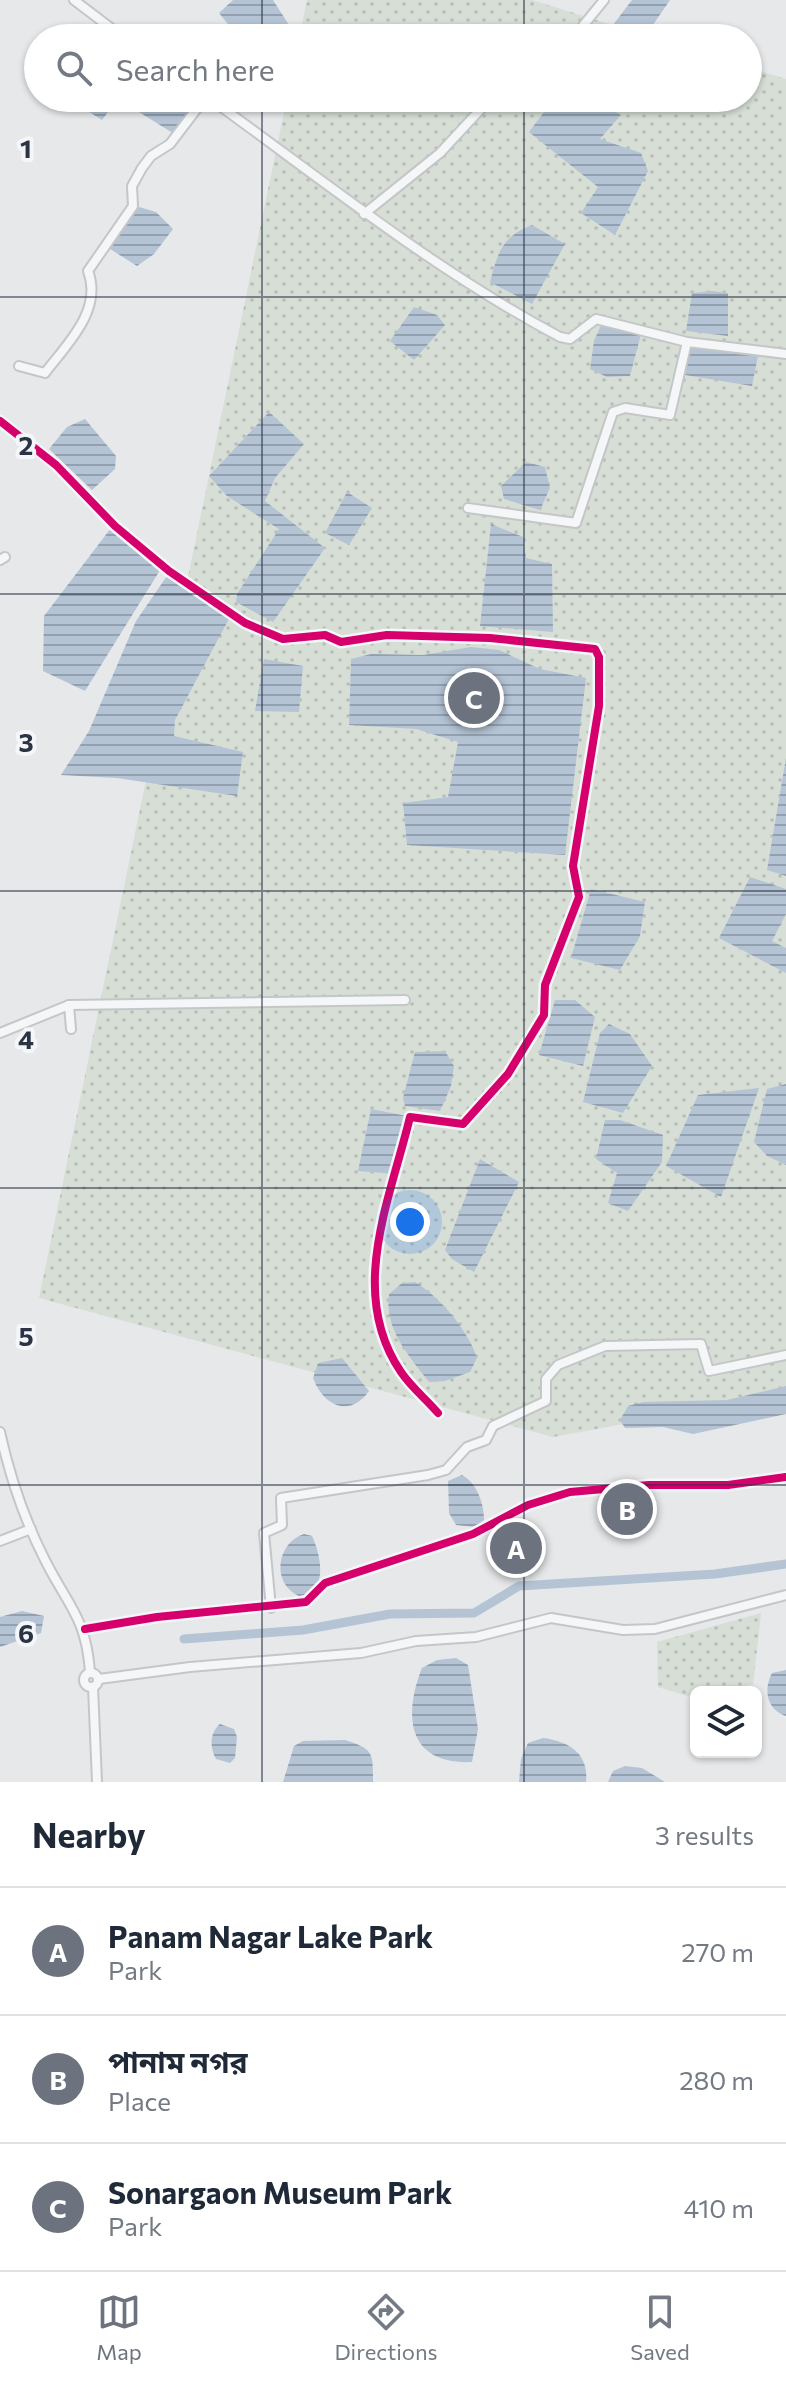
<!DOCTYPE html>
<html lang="en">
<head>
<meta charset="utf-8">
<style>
	:root { --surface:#fff; --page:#f2f2f3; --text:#1f2937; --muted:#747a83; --line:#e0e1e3; --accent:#6c737f }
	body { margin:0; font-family:Commissioner,"Noto Sans Bengali",sans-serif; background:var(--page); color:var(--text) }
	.controls { position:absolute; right:24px; bottom:24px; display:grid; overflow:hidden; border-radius:12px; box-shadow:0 2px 6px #0004 }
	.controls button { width:72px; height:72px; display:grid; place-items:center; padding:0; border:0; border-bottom:2px solid var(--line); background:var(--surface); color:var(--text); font:40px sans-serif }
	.you { position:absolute; left:410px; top:1222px; width:28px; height:28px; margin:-20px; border:6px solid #fff; border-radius:50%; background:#1a73e8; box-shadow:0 0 0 12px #1a73e833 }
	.badge { display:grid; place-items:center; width:52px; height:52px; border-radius:50%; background:var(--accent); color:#fff; font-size:26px; font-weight:700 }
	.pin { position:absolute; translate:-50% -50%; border:4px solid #fff; box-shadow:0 2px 8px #0006 }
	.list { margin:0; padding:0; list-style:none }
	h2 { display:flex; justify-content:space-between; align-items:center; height:104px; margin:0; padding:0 32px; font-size:34px }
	h2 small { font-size:26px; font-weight:400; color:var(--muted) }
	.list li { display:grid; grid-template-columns:52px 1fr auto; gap:24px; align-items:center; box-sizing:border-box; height:128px; padding:0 32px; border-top:2px solid var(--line) }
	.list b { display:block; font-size:30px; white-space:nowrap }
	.list p { margin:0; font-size:26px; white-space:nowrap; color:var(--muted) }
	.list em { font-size:26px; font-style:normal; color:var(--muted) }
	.icon { flex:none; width:44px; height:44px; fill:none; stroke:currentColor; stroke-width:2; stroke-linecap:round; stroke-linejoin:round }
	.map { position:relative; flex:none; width:786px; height:1782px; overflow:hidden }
	.search { position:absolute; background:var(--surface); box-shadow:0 2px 6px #0004; left:24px; right:24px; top:24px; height:88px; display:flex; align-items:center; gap:20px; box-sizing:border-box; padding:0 28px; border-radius:44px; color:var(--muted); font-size:30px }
	.sheet { height:488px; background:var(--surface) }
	nav { display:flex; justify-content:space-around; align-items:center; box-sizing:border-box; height:112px; border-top:2px solid var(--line); background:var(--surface); font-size:22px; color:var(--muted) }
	nav a { display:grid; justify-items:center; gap:4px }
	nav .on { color:var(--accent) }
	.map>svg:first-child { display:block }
	.park { fill:url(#park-dots) }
	.water { fill:url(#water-rules) }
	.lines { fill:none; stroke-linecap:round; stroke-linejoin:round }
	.canal { stroke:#b4c4d5; stroke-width:9 }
	.minor-casing { stroke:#c4c6c8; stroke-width:12 }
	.minor { stroke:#f5f6f7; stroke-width:8 }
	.cycleway-casing { stroke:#f4f6f9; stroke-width:13 }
	.cycleway { stroke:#d6006c; stroke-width:8 }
	.grid { fill:none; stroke:#2b3445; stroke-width:2; stroke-opacity:0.55 }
	.grid-label { font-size:26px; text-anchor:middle; font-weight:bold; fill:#2b3445; stroke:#f4f6f9; stroke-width:8; stroke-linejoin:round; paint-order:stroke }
</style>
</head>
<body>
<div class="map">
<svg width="786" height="1782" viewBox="0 0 786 1782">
	<defs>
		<pattern id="park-dots" width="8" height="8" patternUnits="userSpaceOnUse" patternTransform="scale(2)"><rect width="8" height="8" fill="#d6ded6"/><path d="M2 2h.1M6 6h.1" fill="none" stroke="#b8bfb9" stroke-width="1.8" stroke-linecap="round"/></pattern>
		<pattern id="water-rules" width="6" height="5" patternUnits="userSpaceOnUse" patternTransform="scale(2)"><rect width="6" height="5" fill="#b4c4d5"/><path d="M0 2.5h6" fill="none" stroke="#93a0af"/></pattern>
	</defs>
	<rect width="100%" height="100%" fill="#e6e8ea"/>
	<!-- park -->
	<g class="park">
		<polygon points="307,0 532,0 654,38 299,38"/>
		<polygon points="748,67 786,79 786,1394 553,1437 39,1298 287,98 748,98"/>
		<polygon points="530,1522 541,1566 503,1575 492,1531"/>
		<polygon points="761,1613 753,1685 696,1692 691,1697 658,1687 657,1642"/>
	</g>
	<!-- water -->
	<g class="water">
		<polygon points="233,0 273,0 289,25 273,38 239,38 219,13"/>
		<polygon points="632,0 670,0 644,38 603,38"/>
		<polygon points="88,98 182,98 197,106 176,135 118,99 102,120 83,108"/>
		<polygon points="592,98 621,115 600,139 641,153 648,171 615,235 581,213 598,187 529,132 544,112 528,98"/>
		<polygon points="139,207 156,212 173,229 154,254 137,266 107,247"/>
		<path d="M532,225L565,244L532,304L490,282C498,253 501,237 532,225Z"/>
		<polygon points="712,291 728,293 728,336 686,331 692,293"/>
		<polygon points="414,307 437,315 445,325 414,360 390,341"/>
		<polygon points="602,323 641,334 630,376 607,377 590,369 594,341"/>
		<polygon points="688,346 758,356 752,386 685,375"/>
		<polygon points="269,412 304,444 275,478 265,501 325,548 273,622 236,602 237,594 279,529 227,496 209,476"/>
		<polygon points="85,419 116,456 115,469 92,490 49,449 67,427"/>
		<polygon points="526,462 545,467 550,488 540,510 504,499 501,486"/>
		<polygon points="347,492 372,508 349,545 325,533"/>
		<polygon points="491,524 523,537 526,558 552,564 553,632 480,626"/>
		<polygon points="111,528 162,567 85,691 43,671 44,616"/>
		<polygon points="169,573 231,615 175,720 174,736 243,752 237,796 117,778 61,775 89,731 136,621"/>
		<polygon points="471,647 499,650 540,669 586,678 565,855 407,845 403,803 448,797 458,742 416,729 349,725 351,659 371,654 423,655"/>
		<polygon points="264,659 303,666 299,712 255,711"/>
		<polygon points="786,758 786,876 767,870"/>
		<polygon points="750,877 786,889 786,914 772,941 786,948 786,973 719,938"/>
		<polygon points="591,889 645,902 640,936 620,970 571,958"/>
		<polygon points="555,1000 575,1000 595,1017 583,1066 539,1055"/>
		<polygon points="609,1024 630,1034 652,1066 623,1113 583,1102 600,1033"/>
		<polygon points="445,1051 454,1066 451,1086 440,1111 405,1106 403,1098 415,1052"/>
		<polygon points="786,1084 786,1165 767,1156 754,1142 767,1089"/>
		<polygon points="759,1088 721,1197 666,1166 698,1095"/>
		<polygon points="371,1109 407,1116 395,1174 358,1171"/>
		<polygon points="605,1120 620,1120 663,1135 662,1162 628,1211 608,1203 617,1173 596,1159"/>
		<polygon points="480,1159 519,1182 474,1272 452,1259 445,1250"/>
		<path d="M415,1282C440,1297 468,1330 477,1358L470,1372L445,1381L429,1382C409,1356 384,1329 389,1294L402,1283Z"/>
		<path d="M342,1358L369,1391C349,1419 323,1405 313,1378L318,1363Z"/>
		<polygon points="786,1386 786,1414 693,1434 663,1427 625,1428 620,1420 628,1406 643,1402 727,1400"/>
		<path d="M462,1475C477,1483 484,1504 484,1520L475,1527L456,1525L449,1513L448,1481Z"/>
		<path d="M304,1534L312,1536C321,1555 329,1593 299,1596C271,1584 276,1543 304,1534Z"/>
		<polygon points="22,1611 44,1616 41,1633 0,1647 0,1617"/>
		<path d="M456,1658L468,1665L478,1729L472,1762C409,1765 402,1718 422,1668L437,1660Z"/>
		<path d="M786,1670V1716C767,1710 763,1690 772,1673Z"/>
		<path d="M220,1724L234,1729L237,1737L235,1758L230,1763L216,1759C210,1748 209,1733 220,1724Z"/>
		<path d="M543,1738C568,1741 589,1753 586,1782H519L521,1759L528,1743Z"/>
		<path d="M345,1740C374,1749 373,1753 373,1782H283L294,1746L303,1741Z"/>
		<polygon points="625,1766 642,1768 665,1782 608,1782 613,1771"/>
	</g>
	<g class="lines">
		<!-- canal -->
		<polyline class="canal" points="184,1639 303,1630 390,1614 474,1613 519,1586 715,1574 786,1564"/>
		<!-- minor casing -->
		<g class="minor-casing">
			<g id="minor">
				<polyline points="74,0 124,38"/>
				<polyline points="573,38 604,0"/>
				<path d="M209,98C324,181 434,270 560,337L570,339L596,319L687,342L786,354"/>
				<polyline points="364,214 440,153 491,98"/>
				<path d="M19,366L45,373C67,344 103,310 88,271L133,206L132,186L142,168L151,156L170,144L205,98"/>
				<path d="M0,421L56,465L115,526L169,571L245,623L283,639L325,635L341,642L387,635L490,638L595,649L599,657V706L573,866L579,897L545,985L544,1015L508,1074L463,1124L410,1117C390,1200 347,1293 401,1372C411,1387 426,1399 438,1413"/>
				<polyline points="468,508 576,523 613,412 625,408 670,415 687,342"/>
				<polyline points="0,560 5,557"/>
				<polyline points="69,1005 71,1029"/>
				<polyline points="0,1033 69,1005 405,1000"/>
				<path d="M0,1432C10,1477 24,1519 45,1560C68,1606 86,1617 90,1672"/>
				<polyline points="0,1541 31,1529"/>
				<polyline points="271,1608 264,1533 282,1525 281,1498 428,1475 446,1470 467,1447 486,1440 493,1426 546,1401 546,1379 558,1365 605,1346 701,1344 709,1371 786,1355"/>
				<polyline points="85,1629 157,1617 306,1602 325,1583 473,1534 528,1505 570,1492 649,1485 728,1485 786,1477"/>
				<circle cx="91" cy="1680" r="7"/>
				<polyline points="99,1679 190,1667 361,1653 416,1641 476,1637 551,1618 623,1630 655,1629 786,1595"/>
				<polyline points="93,1687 97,1782"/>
			</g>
		</g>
		<!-- minor -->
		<use href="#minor" class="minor"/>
		<!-- cycleway casing -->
		<g class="cycleway-casing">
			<g id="cycleway">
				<path d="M0,421L56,465L115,526L169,571L245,623L283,639L325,635L341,642L387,635L490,638L595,649L599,657V706L573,866L579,897L545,985L544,1015L508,1074L463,1124L410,1117C390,1200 347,1293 401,1372C411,1387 426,1399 438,1413"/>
				<polyline points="85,1629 157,1617 306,1602 325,1583 473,1534 528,1505 570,1492 649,1485 728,1485 786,1477"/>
			</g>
		</g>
		<!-- cycleway -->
		<use href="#cycleway" class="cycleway"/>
	</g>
	<!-- grid -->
	<path class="grid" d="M262,0V38M524,0V38M262,98V1782M524,98V1782M0,297H786M0,594H786M0,891H786M0,1188H786M0,1485H786"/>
	<g class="grid-label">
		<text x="26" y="158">1</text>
		<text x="26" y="455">2</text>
		<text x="26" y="752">3</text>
		<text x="26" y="1049">4</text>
		<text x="26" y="1346">5</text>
		<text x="26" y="1643">6</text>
	</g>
</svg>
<div class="controls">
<button><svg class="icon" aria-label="layers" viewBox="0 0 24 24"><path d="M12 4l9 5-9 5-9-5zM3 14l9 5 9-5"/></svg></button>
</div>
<div class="you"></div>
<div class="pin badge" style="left:516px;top:1548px">A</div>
<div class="pin badge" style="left:627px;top:1509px">B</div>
<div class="pin badge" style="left:474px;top:698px">C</div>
<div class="search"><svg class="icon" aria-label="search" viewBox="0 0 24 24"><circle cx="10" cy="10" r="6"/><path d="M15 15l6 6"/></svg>Search here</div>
</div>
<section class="sheet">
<h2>Nearby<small>3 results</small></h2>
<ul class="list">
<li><span class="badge">A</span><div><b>Panam Nagar Lake Park</b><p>Park</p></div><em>270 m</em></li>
<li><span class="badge">B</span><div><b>পানাম নগর</b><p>Place</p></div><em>280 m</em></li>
<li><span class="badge">C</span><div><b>Sonargaon Museum Park</b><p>Park</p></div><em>410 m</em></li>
</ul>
</section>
<nav>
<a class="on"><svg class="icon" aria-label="map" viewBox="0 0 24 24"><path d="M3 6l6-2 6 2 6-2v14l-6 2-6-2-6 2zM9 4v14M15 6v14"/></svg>Map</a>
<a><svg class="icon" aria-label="directions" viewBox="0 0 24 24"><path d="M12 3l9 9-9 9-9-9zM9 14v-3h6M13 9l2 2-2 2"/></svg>Directions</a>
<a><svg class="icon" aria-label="saved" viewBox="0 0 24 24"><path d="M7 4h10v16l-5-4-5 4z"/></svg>Saved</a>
</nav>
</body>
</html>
